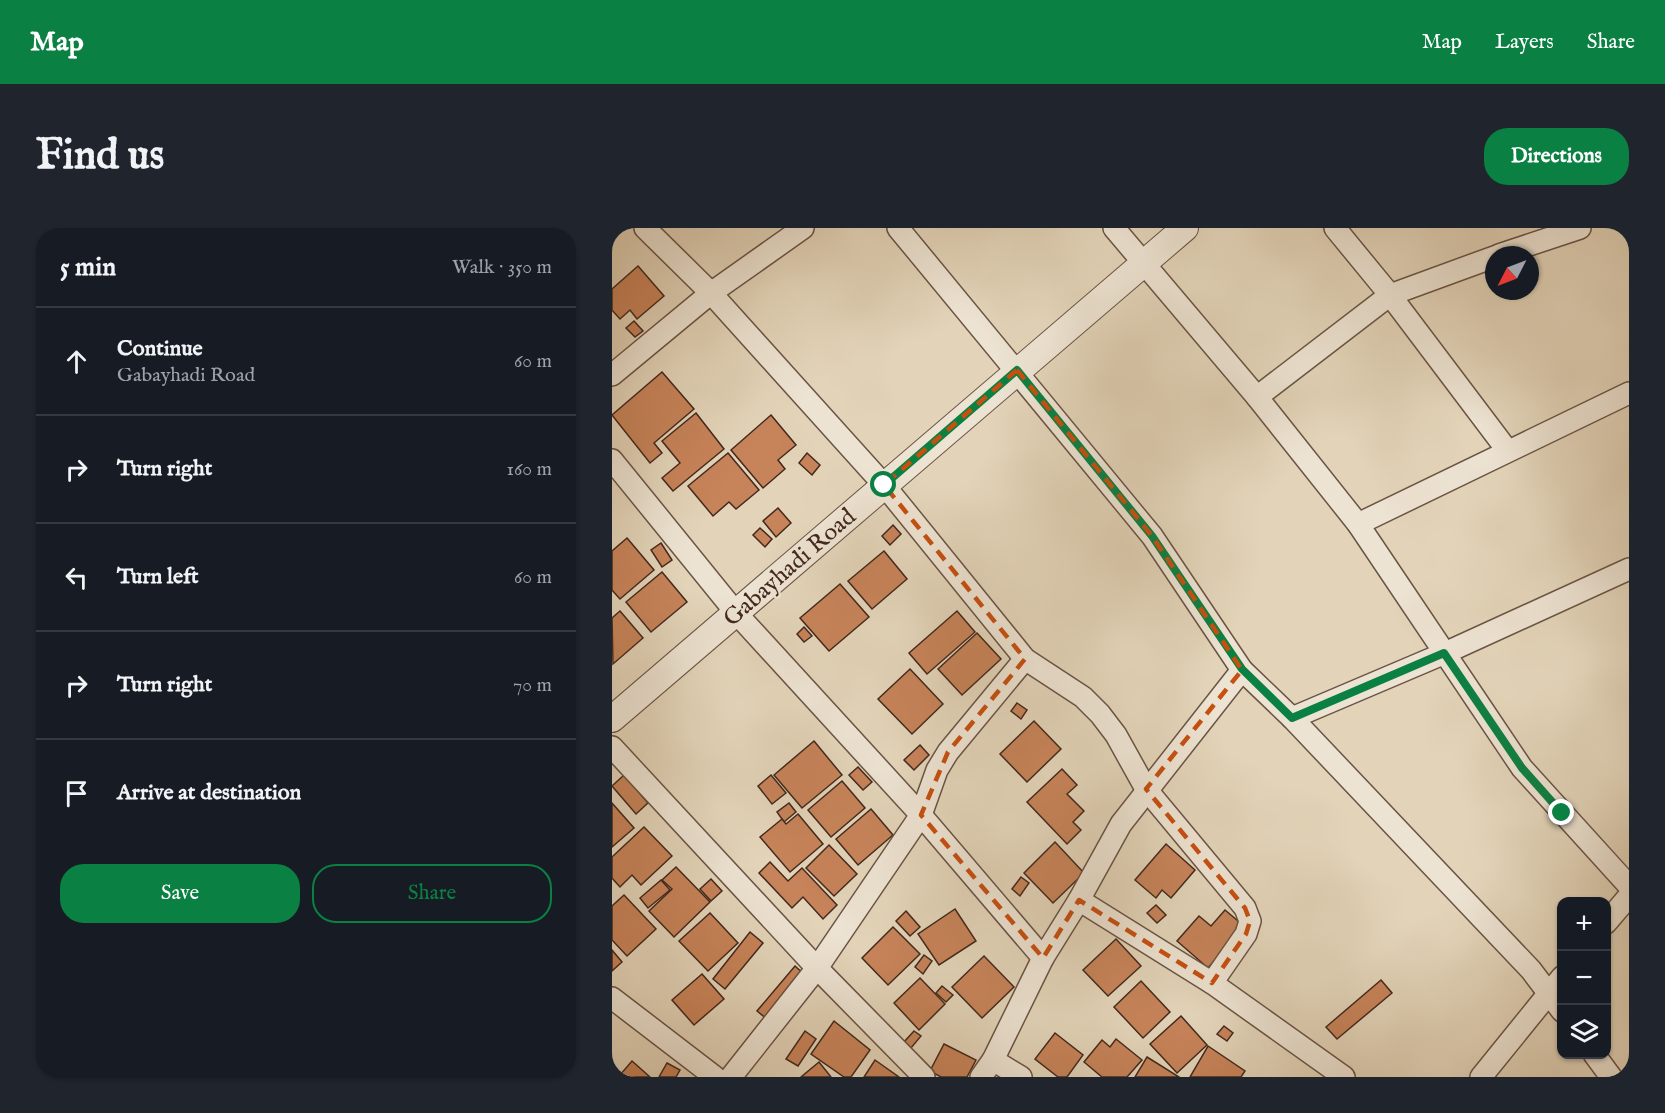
<!DOCTYPE html>
<html lang="en">
<head>
<meta charset="utf-8">
<style>
	:root { --surface:#171b24; --page:#20242c; --text:#f1f3f6; --muted:#9ea1a6; --line:#363941; --accent:#0b8043 }
	body { margin:0; font-family:"IM FELL English",serif; background:var(--page); color:var(--text) }
	.controls { position:absolute; right:18px; bottom:18px; display:grid; overflow:hidden; border-radius:12px; box-shadow:0 2px 4px #0004 }
	.controls button { width:54px; height:54px; display:grid; place-items:center; padding:0; border:0; border-bottom:2px solid var(--line); background:var(--surface); color:var(--text); font:30px sans-serif }
	.compass { position:absolute; left:873px; top:18px; width:54px; height:54px; border-radius:50%; background:var(--surface); box-shadow:0 2px 4px #0004; rotate:228deg }
	.stop { position:absolute; width:18px; height:18px; margin:-14px; border:4px solid #0b8043; border-radius:50%; background:#fff }
	.stop.end { background:#0b8043; border-color:#fff; box-shadow:0 2px 6px #0008 }
	.list { margin:0; padding:0; list-style:none }
	h2 { display:flex; justify-content:space-between; align-items:center; height:78px; margin:0; padding:0 24px; font-size:26px }
	h2 small { font-size:20px; font-weight:400; color:var(--muted) }
	.list li { display:grid; grid-template-columns:39px 1fr auto; gap:18px; align-items:center; box-sizing:border-box; height:108px; padding:0 24px; border-top:2px solid var(--line) }
	.list b { display:block; font-size:22px; white-space:nowrap }
	.list p { margin:0; font-size:20px; white-space:nowrap; color:var(--muted) }
	.list em { font-size:20px; font-style:normal; color:var(--muted) }
	.actions { display:flex; gap:12px; padding:18px 24px }
	.actions a { flex:1; padding:14px 0; border:2px solid var(--accent); border-radius:24px; text-align:center; font-size:21px; color:var(--accent) }
	.actions .main { background:var(--accent); color:#fff }
	.icon { flex:none; width:33px; height:33px; fill:none; stroke:currentColor; stroke-width:2; stroke-linecap:round; stroke-linejoin:round }
	.map { position:relative; flex:none; width:1017px; height:849px; overflow:hidden; border-radius:24px }
	header { display:flex; align-items:center; gap:36px; box-sizing:border-box; height:84px; padding:0 30px; background:var(--accent); color:#fff }
	header strong { font-size:28px }
	nav { display:flex; gap:33px; margin-inline-start:auto; font-size:21px }
	.intro { display:flex; align-items:center; justify-content:space-between; box-sizing:border-box; height:144px; padding:0 36px }
	h1 { margin:0; font-size:42px }
	.button { padding:15px 27px; border-radius:24px; background:var(--accent); color:#fff; font-size:21px; font-weight:700 }
	main { display:flex; gap:36px; padding:0 36px }
	aside { flex:1; background:var(--surface); border-radius:24px; box-shadow:0 2px 4px #0004 }
	.map>svg:first-child { display:block }
	.building { fill:#c78359; stroke:#42291e; stroke-width:1.5 }
	.lines { fill:none; stroke-linecap:round; stroke-linejoin:round }
	.minor-casing { stroke:#6a5445; stroke-width:24 }
	.tertiary-casing { stroke:#6a5445; stroke-width:28 }
	.minor { stroke:#ede3d2; stroke-width:21 }
	.tertiary { stroke:#ede3d2; stroke-width:26 }
	.route { stroke:#0b8043; stroke-width:8 }
	.marked { fill:none; stroke:#c74f10; stroke-width:4.5; stroke-dasharray:12 8; stroke-linejoin:round }
	.labels { text-anchor:middle; dominant-baseline:central; stroke-width:4.5; stroke-linejoin:round; paint-order:stroke }
	.street-label { font-size:24px; fill:#42291e; stroke:#ede3d2 }
</style>
</head>
<body>
<header>
<strong>Map</strong>
<nav><a>Map</a><a>Layers</a><a>Share</a></nav>
</header>
<div class="intro"><h1>Find us</h1><a class="button">Directions</a></div>
<main>
<aside>
<h2>5 min<small>Walk · 350 m</small></h2>
<ul class="list">
<li><svg class="icon" aria-label="ahead" viewBox="0 0 24 24"><path d="M12 20V5M6 11l6-6 6 6"/></svg><div><b>Continue</b><p>Gabayhadi Road</p></div><em>60 m</em></li>
<li><svg class="icon" aria-label="right" viewBox="0 0 24 24"><path d="M7 20v-9h11M14 6l5 5-5 5"/></svg><div><b>Turn right</b></div><em>160 m</em></li>
<li><svg class="icon" aria-label="left" viewBox="0 0 24 24"><path d="M17 20v-9H6M10 6l-5 5 5 5"/></svg><div><b>Turn left</b></div><em>60 m</em></li>
<li><svg class="icon" aria-label="right" viewBox="0 0 24 24"><path d="M7 20v-9h11M14 6l5 5-5 5"/></svg><div><b>Turn right</b></div><em>70 m</em></li>
<li><svg class="icon" aria-label="arrive" viewBox="0 0 24 24"><path d="M6 21V4h12l-3 4 3 4H6"/></svg><div><b>Arrive at destination</b></div></li>
</ul>
<div class="actions"><a class="main">Save</a><a>Share</a></div>
</aside>
<div class="map">
<svg width="1017" height="849" viewBox="0 0 1017 849">
	<rect width="100%" height="100%" fill="#e3d4b9"/>
	<filter id="stains"><feTurbulence type="fractalNoise" baseFrequency=".00333" numOctaves="4"/><feColorMatrix values="0 0 0 0 .2 0 0 0 0 .09 0 0 0 0 .02 0 0 0 .5 -.17"/></filter>
	<radialGradient id="worn" r=".72"><stop offset=".6" stop-color="#630" stop-opacity="0"/><stop offset="1" stop-color="#630" stop-opacity=".3"/></radialGradient>
	<!-- building -->
	<g class="building">
		<polygon points="26,38 52,68 25,91 18,82 8,91 0,82 0,61"/>
		<polygon points="22,93 31,103 23,109 14,100"/>
		<polygon points="50,144 82,181 42,215 50,225 38,235 0,187"/>
		<polygon points="84,185 112,221 61,263 50,250 68,235 50,213"/>
		<polygon points="159,187 184,217 166,232 173,241 151,260 119,222"/>
		<polygon points="116,225 147,262 124,281 117,274 101,288 76,258"/>
		<polygon points="195,225 208,237 200,247 187,235"/>
		<polygon points="166,280 179,295 164,309 151,293"/>
		<polygon points="281,297 289,306 278,317 270,308"/>
		<polygon points="148,300 160,311 153,319 141,307"/>
		<polygon points="15,310 42,342 8,371 0,362 0,323"/>
		<polygon points="49,315 60,332 50,339 39,322"/>
		<polygon points="272,323 295,351 260,381 236,353"/>
		<polygon points="50,344 75,374 39,404 14,374"/>
		<polygon points="228,356 257,389 217,423 188,390"/>
		<polygon points="8,383 31,410 1,436 0,390"/>
		<polygon points="345,383 363,404 315,446 297,425"/>
		<polygon points="192,399 200,408 192,414 185,406"/>
		<polygon points="365,405 389,431 350,467 326,441"/>
		<polygon points="298,441 331,476 300,506 266,471"/>
		<polygon points="405,475 415,482 409,491 399,483"/>
		<polygon points="422,493 449,521 415,554 388,526"/>
		<polygon points="202,513 230,547 190,580 162,547"/>
		<polygon points="308,517 317,527 302,542 292,532"/>
		<polygon points="246,539 260,554 251,562 237,547"/>
		<polygon points="450,541 465,557 455,566 472,583 461,594 469,602 455,616 415,574"/>
		<polygon points="12,547 36,575 24,586 0,558"/>
		<polygon points="159,547 174,565 160,576 146,558"/>
		<polygon points="230,553 253,580 219,609 196,582"/>
		<polygon points="0,575 22,600 0,619"/>
		<polygon points="177,575 184,584 172,594 165,584"/>
		<polygon points="259,581 281,607 246,637 224,611"/>
		<polygon points="186,586 211,616 178,644 148,609 170,591 174,596"/>
		<polygon points="32,599 60,628 29,657 20,647 8,659 0,650 0,629"/>
		<polygon points="443,614 472,645 441,675 412,645"/>
		<polygon points="554,616 583,642 559,670 550,662 544,670 523,652"/>
		<polygon points="217,617 245,646 222,668 194,640"/>
		<polygon points="158,634 176,653 190,640 225,677 211,691 191,669 180,680 147,645"/>
		<polygon points="64,639 98,674 62,709 37,683 60,661 50,652"/>
		<polygon points="409,649 417,655 408,668 400,661"/>
		<polygon points="99,651 110,663 99,673 88,661"/>
		<polygon points="49,652 58,662 36,680 28,670"/>
		<polygon points="12,667 44,701 15,728 0,712 0,678"/>
		<polygon points="544,677 554,687 545,695 535,685"/>
		<polygon points="343,681 364,713 327,737 306,706"/>
		<polygon points="613,682 632,698 596,740 565,713 587,688 599,698"/>
		<polygon points="294,683 308,699 298,708 284,693"/>
		<polygon points="98,685 126,715 96,743 67,713"/>
		<polygon points="281,699 308,726 276,757 250,730"/>
		<polygon points="138,704 151,715 113,761 101,751"/>
		<polygon points="504,711 529,738 496,768 471,742"/>
		<polygon points="0,722 10,734 0,743"/>
		<polygon points="312,727 320,733 311,746 303,739"/>
		<polygon points="372,728 402,759 370,790 340,759"/>
		<polygon points="183,738 194,748 156,792 145,783"/>
		<polygon points="90,746 112,771 82,797 60,772"/>
		<polygon points="308,750 333,776 307,802 282,775"/>
		<polygon points="769,752 780,765 725,811 714,799"/>
		<polygon points="529,753 558,784 531,810 502,779"/>
		<polygon points="330,758 341,767 334,774 324,765"/>
		<polygon points="569,788 595,817 565,845 538,816"/>
		<polygon points="222,793 258,822 239,849 232,849 199,826"/>
		<polygon points="612,798 621,805 615,813 605,806"/>
		<polygon points="193,803 204,811 186,838 174,831"/>
		<polygon points="302,803 309,808 299,820 292,814"/>
		<polygon points="443,805 471,827 455,849 446,849 423,831"/>
		<polygon points="504,811 530,832 515,849 490,849 472,834 490,812 498,819"/>
		<polygon points="332,816 364,832 355,849 329,849 318,843"/>
		<polygon points="596,818 633,843 629,849 578,849"/>
		<polygon points="535,829 567,849 523,849"/>
		<polygon points="263,832 287,849 252,849"/>
		<polygon points="20,833 38,849 0,849 0,840 8,847"/>
		<polygon points="207,834 219,849 189,849"/>
		<polygon points="55,835 68,842 64,849 47,849"/>
	</g>
	<g class="lines">
		<!-- minor casing -->
		<g class="minor-casing">
			<g id="minor">
				<polyline points="33,0 99,65 272,257 413,431 471,469 488,486 504,507 534,561 633,680 638,693 634,706 600,755"/>
				<polyline points="286,0 540,308 630,442 680,490 919,742 950,783"/>
				<polyline points="502,0 645,169 778,67 882,29"/>
				<polyline points="723,0 778,67 895,222"/>
				<polyline points="887,27 968,0"/>
				<polyline points="0,147 99,65 191,0"/>
				<polyline points="645,169 746,296 910,540 1017,658"/>
				<polyline points="0,232 125,386 309,587 431,730"/>
				<polyline points="746,296 1017,165"/>
				<polyline points="680,490 833,425 1017,341"/>
				<polyline points="0,519 205,740 312,849"/>
				<polyline points="467,672 600,755 732,849"/>
				<polyline points="994,695 1017,668"/>
				<polyline points="0,770 103,849"/>
				<polyline points="982,826 999,849"/>
				<polyline points="381,832 409,849"/>
				<polyline points="119,849 205,740 309,587 325,542 336,524 413,431"/>
				<polyline points="369,849 381,832 431,730 467,672 509,596 630,442"/>
				<polyline points="869,849 950,749"/>
			</g>
		</g>
		<!-- tertiary casing -->
		<g class="tertiary-casing">
			<polyline id="tertiary" points="0,491 573,0"/>
		</g>
		<!-- minor -->
		<use href="#minor" class="minor"/>
		<!-- tertiary -->
		<use href="#tertiary" class="tertiary"/>
	</g>
	<g class="lines">
		<!-- route -->
		<polyline class="route" points="272,257 405,142 540,308 630,441 680,490 832,425 910,540 950,585"/>
	</g>
	<!-- marked area -->
	<path class="marked" d="M405,142L540,308L630,442L534,561L633,680L638,693L634,706L600,755L467,672L431,730L309,587L336,524L413,431L272,257Z"/>
	<g class="labels">
		<!-- street labels -->
		<g class="street-label">
			<text transform="translate(178 340) rotate(-41)">Gabayhadi Road</text>
		</g>
	</g>
	<rect width="100%" height="100%" filter="url(#stains)"/>
	<rect width="100%" height="100%" fill="url(#worn)"/>
</svg>
<div class="controls">
<button>+</button>
<button>−</button>
<button><svg class="icon" aria-label="layers" viewBox="0 0 24 24"><path d="M12 4l9 5-9 5-9-5zM3 14l9 5 9-5"/></svg></button>
</div>
<svg class="compass" viewBox="-18 -18 36 36"><path d="M0-13l5 13h-10z" fill="#e53935"/><path d="M0 13l5-13h-10z" fill="#9ea1a6"/></svg>
<div class="stop" style="left:272px;top:257px"></div>
<div class="stop end" style="left:950px;top:585px"></div>
</div>
</main>
</body>
</html>
